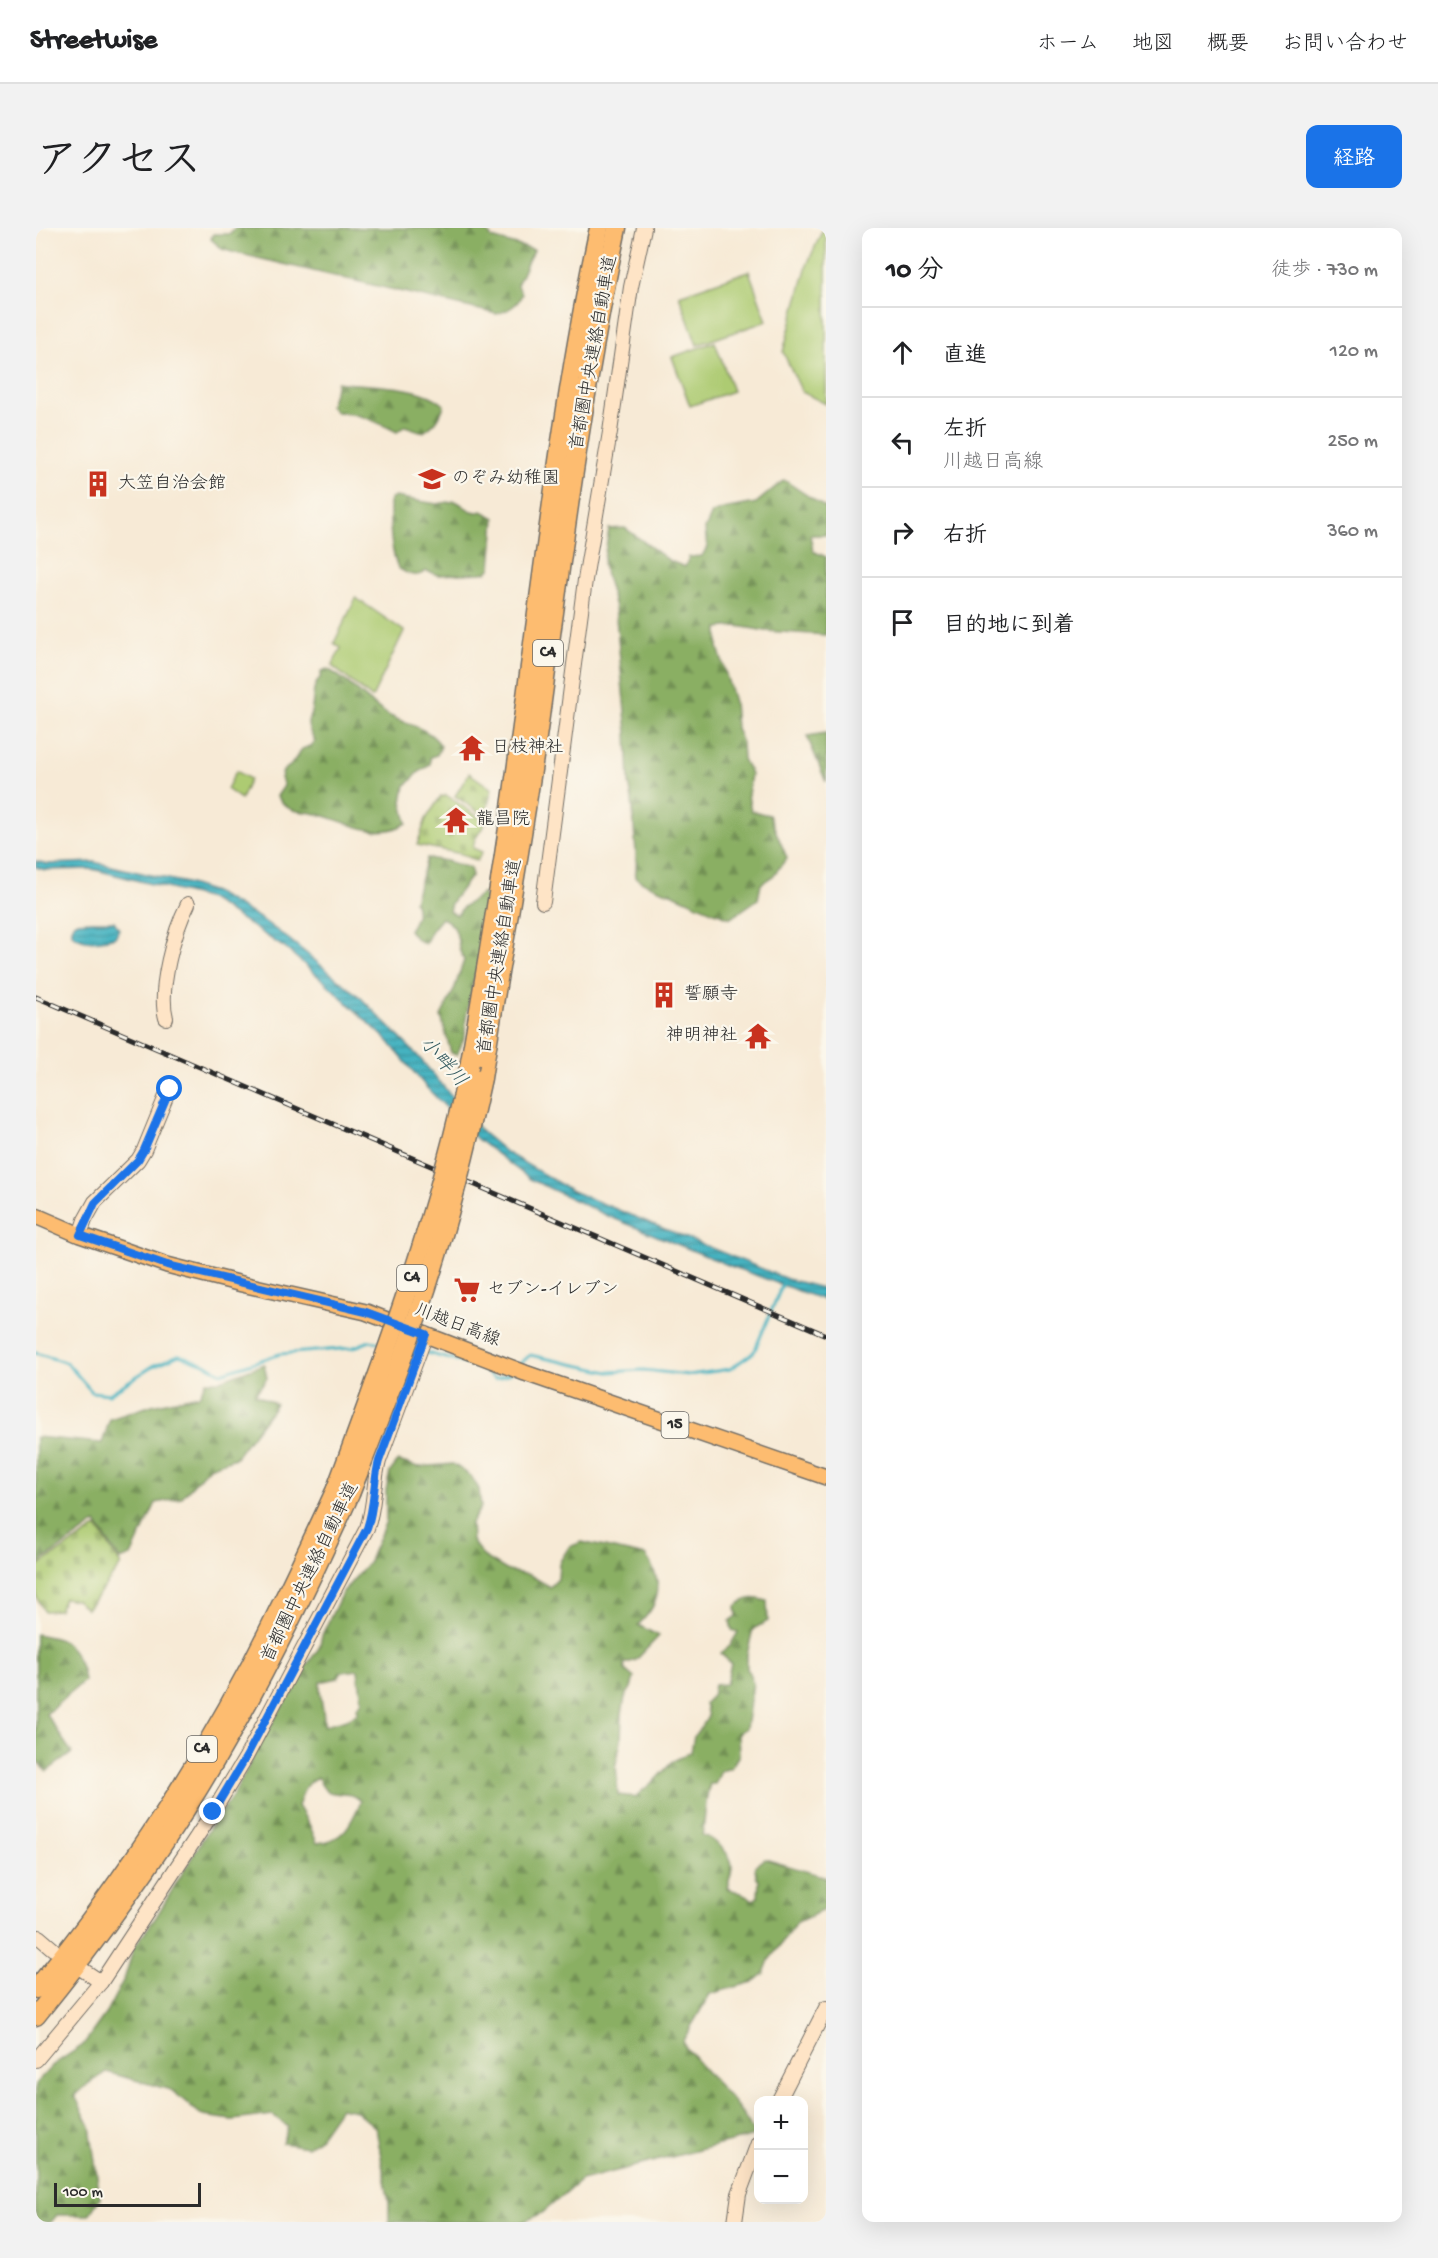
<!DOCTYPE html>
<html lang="ja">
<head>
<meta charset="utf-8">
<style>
	:root { --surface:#fff; --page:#f2f2f2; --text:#202124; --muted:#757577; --line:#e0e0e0; --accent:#1a73e8 }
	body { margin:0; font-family:"Gochi Hand","Klee One",sans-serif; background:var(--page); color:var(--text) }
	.controls { position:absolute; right:18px; bottom:18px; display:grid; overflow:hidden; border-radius:12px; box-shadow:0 6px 24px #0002 }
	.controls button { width:54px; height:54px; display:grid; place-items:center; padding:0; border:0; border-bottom:2px solid var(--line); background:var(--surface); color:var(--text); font:30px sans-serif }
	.scale { position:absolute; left:18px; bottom:15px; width:147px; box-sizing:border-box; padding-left:6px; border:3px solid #2b2b2b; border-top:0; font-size:16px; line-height:21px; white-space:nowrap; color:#2b2b2b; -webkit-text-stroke:4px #fbf7ec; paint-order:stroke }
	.stop { position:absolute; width:18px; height:18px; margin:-14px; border:4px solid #1a73e8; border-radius:50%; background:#fff }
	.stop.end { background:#1a73e8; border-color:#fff; box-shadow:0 2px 6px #0008 }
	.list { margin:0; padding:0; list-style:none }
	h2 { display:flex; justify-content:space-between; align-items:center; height:78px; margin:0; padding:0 24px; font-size:26px }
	h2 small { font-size:20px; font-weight:400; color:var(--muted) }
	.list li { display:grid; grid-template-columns:39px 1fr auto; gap:18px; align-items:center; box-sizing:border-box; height:90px; padding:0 24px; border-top:2px solid var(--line) }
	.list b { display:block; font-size:22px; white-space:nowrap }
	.list p { margin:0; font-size:20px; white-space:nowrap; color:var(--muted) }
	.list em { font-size:20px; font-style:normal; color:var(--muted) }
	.icon { flex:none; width:33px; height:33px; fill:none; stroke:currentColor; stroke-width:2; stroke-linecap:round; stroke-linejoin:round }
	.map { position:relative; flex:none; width:790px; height:1994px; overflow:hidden; border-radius:12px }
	header { display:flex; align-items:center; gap:36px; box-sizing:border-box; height:84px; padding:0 30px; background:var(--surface); border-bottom:2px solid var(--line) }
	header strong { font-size:28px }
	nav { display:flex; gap:33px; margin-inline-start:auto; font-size:21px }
	.intro { display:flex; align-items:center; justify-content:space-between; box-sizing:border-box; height:144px; padding:0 36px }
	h1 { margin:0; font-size:42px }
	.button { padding:15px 27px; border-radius:12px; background:var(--accent); color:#fff; font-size:21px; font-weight:700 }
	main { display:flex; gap:36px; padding:0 36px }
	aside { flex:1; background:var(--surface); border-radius:12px; box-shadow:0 6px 24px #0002 }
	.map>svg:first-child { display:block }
	.forest { fill:url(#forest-firs); stroke:#5a6d48; stroke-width:1.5; fill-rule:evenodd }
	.cemetery { fill:url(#cemetery-stones); stroke:#6c7b4e; stroke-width:1.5 }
	.park { fill:#adcb72; stroke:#6c7b4e; stroke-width:1.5 }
	.water { fill:url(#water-rules); stroke:#386f76; stroke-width:1.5 }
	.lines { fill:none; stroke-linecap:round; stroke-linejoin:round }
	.stream { stroke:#45b3c1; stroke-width:3 }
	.secondary-casing { stroke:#726e67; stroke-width:16 }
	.primary-casing { stroke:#726e67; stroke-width:18 }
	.highway-casing { stroke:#726e67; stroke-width:21 }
	.secondary { stroke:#fee4c6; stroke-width:14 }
	.primary { stroke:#fdbc70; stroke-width:15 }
	.highway { stroke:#fdbc70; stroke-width:18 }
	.rail-casing { stroke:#2b2b2b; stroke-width:5 }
	.rail { stroke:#fbf7ec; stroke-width:3; stroke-dasharray:9; stroke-linecap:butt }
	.highway-bridge-casing { stroke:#726e67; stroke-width:21; stroke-linecap:butt }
	.highway-bridge { stroke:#fdbc70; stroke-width:18 }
	.route { stroke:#1a73e8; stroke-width:8 }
	.labels { text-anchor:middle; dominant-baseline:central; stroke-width:4.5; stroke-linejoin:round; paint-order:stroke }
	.shield { fill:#fbf7ec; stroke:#696865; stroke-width:1.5 }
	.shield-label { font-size:16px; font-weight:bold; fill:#2b2b2b }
	.street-label { font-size:18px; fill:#2b2b2b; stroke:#fbf7ec }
	.poi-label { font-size:18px; fill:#2b2b2b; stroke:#fbf7ec; text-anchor:start }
	.water-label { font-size:20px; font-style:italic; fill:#345b60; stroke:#fbf7ec }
</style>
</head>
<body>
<header>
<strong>Streetwise</strong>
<nav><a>ホーム</a><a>地図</a><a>概要</a><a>お問い合わせ</a></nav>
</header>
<div class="intro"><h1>アクセス</h1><a class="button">経路</a></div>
<main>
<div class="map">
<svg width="790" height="1994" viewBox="0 0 790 1994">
	<defs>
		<pattern id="forest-firs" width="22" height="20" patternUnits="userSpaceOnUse" patternTransform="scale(1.5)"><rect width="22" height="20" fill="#8aaf64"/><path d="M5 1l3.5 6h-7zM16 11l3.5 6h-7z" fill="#718f53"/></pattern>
		<pattern id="cemetery-stones" width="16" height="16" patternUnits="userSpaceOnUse" patternTransform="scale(1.5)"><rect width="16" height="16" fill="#adcb72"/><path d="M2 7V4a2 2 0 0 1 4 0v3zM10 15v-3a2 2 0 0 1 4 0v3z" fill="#95ae63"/></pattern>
		<pattern id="water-rules" width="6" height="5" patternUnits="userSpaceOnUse" patternTransform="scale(1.5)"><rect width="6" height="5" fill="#45b3c1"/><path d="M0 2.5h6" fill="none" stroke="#3a929d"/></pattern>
	</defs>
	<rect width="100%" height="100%" fill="#fbf7ec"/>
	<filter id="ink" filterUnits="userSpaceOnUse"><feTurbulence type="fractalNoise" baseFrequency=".0167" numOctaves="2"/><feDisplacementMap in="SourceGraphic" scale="12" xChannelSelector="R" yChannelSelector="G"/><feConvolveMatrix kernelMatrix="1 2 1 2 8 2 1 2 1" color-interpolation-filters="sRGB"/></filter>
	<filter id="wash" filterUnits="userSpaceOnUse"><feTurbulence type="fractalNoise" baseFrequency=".008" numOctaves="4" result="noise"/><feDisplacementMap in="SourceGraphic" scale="24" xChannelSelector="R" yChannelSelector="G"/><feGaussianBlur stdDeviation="1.35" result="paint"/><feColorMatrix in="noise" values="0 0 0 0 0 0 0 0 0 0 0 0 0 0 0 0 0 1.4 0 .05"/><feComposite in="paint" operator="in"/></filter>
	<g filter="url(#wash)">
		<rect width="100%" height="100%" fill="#f7ead6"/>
		<!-- forest -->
		<g class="forest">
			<path d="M199,0H406L411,3L421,0H451V3L456,10L498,22C490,33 488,45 481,56L486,65C483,77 473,82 461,86L196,24L186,21L175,11L177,6H193Z"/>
			<path d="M301,154C331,159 386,155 408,177C404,190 399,197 387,204L369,198L361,204C341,194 323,185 300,184L294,178Z"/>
			<path d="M748,252L790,280V307H774L777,323L790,329V407L730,403L701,398L682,400V419L698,474L700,500L706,515L707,531L715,546L712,567L715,583L733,587L751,630L737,648L725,656L722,671L695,690C676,684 660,676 642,668C627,661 613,660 599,649C602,636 600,626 599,612C597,593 598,574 593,555L591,505L579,379L567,337L573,301L589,300L634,333L649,339L653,329L666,328L671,319L669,301L676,285L687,281L720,275Z"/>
			<path d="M359,269L401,276L419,273C429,277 435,287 446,283L459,290L455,340L451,344L445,345L402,347L390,343C380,351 372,346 362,340C353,317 354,296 354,271Z"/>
			<path d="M291,441C315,453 331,475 354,488C372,497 394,500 405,518L401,527L394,529V537L380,546L374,554L369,557L366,574L371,595C340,614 312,593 281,586C262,581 255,588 241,568L248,558L245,550L247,543L255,537L266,521L276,517L279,513C276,507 272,502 272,495C272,490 274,490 275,485C279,470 274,462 285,448V443Z"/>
			<polygon points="790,505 790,554 771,508"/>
			<path d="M391,630L411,633L434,640L436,647L415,675L413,683L421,687L427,679L447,665L451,673V687L444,713V734L439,747L430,789L429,807L421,827L415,825L405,788L418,762L428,732C417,715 428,700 406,690L396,702L389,716L380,711L373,702C380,691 383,685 378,673Z"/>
			<polygon points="228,1136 231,1150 219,1166 240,1176 199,1230 173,1239 145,1270 120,1275 95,1328 84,1332 60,1295 0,1337 0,1209 66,1215 74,1191 116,1177 163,1167 170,1153 182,1153"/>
			<path d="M362,1233L382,1239L417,1236L435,1248L443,1261L445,1279L435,1295L436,1313L447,1328L472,1343L494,1347L514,1359L522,1351L523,1335L533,1319L546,1314L610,1328C628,1355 625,1375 602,1397L623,1408L600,1432L588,1436L589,1442L598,1450L595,1460L589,1469L586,1485L585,1513L580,1535L582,1567L599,1569L620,1551L637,1533L655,1524L658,1508L672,1489L669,1475L676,1468L678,1457L690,1456L695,1436L685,1425L694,1418L702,1404L696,1402L694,1393L701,1388L700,1378C711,1369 718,1369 731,1373L732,1393L717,1401L711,1426V1440L717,1455L710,1500L702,1505L703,1527L695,1540L685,1543L679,1556H674C668,1573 670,1590 666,1607C675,1609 679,1614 686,1620C701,1635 696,1641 691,1660C700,1664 710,1665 717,1672L722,1669L723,1652L720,1648L719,1638L729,1631L790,1649V1681L761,1694L733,1732L728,1745L717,1754L674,1766L646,1814C664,1842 711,1880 718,1908L545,1952L506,1985L487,1994H353V1975L340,1900L320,1883L304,1880L283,1910L271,1919L246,1915L252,1899L237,1887L197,1892L167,1888L135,1862L70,1844L52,1856L39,1868L54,1898L64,1970L53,1987H21L15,1994H0V1855L17,1837L47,1817L70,1785L89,1749L98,1719L120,1689L176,1596L198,1566L225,1514L268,1441L283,1420L286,1407L306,1365L332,1335L350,1293V1262L354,1244ZM322,1442L326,1474L321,1479L322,1484C312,1494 300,1492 288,1498C289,1483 283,1469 284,1454L302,1450L306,1444ZM282,1549C291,1577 308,1557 325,1573C315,1596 308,1613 281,1615L273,1596L262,1578C267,1566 268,1554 282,1549Z"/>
			<path d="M0,1406C8,1408 21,1409 28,1414C40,1422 46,1439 48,1453L10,1486L36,1525L11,1543L0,1532Z"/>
		</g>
		<!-- cemetery -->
		<g class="cemetery">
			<polygon points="433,545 456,561 449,588 419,568"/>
			<polygon points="410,567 450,594 439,611 437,620 446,624 441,633 426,626 381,617 390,591 405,568 408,569"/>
			<polygon points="61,1299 85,1337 51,1381 40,1372 28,1370 23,1382 8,1383 0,1368 0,1339"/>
		</g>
		<!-- park -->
		<g class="park">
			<polygon points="790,0 790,176 766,164 747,124 771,37 787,1"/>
			<polygon points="713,43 731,93 661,117 643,67"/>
			<polygon points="679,114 697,163 654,178 636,129"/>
			<polygon points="320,370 368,403 336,470 296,438 305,420 298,415"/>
			<polygon points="200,543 214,551 205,571 191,561"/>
		</g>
		<!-- water -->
		<g class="water">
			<polygon points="0,633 11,636 58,634 150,655 178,664 225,691 254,712 325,770 381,827 446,904 471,925 536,963 751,1051 790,1061 790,1073 697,1039 572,988 494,951 441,911 391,860 351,812 290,755 249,720 174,671 56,641 9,642 0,639"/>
			<path d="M56,693H78L83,701L79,709C64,713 49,716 36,706V700L39,694Z"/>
		</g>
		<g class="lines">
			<!-- stream -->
			<g class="stream">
				<polyline points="387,1124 443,1139 459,1151 475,1145"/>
				<polyline points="0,1125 31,1135 56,1164 73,1166 117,1138 143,1127 169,1136 185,1145 244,1126 316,1120 334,1113 345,1115"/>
				<polyline points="482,1138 494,1127 573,1144 607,1142 653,1147 694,1141 718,1124 747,1055"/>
			</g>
		</g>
	</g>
	<g filter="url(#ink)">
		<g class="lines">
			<!-- secondary casing -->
			<g class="secondary-casing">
				<g id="secondary">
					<polyline points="507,674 549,352 574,204 595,59 608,0"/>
					<path d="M130,790C122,761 138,703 152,676"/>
					<polyline points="44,1007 49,992 59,974 102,932 108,922 133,861"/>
					<polyline points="3,1709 17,1721"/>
					<polyline points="47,1742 65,1754"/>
					<path d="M0,1832L65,1754L177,1584L210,1529L331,1300C339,1278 337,1255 343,1233L390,1106"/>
					<polyline points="743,1872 790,1780"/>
					<polyline points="699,1994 703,1966 722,1915"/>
				</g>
			</g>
			<!-- primary casing -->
			<g class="primary-casing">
				<polyline id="primary" points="0,988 44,1007 131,1037 206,1056 330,1084 489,1145 790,1249"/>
			</g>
			<!-- highway casing -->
			<g class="highway-casing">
				<g id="highway">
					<path d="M434,834C451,737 467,640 480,543C505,361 525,179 563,0"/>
					<path d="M446,850C465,729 487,609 504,488C526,325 547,161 581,0"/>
					<path d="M0,1761C90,1652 177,1517 239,1389C260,1347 280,1304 300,1261"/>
					<path d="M0,1788C59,1715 115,1639 164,1558C221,1464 269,1366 314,1266"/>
				</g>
			</g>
			<!-- secondary -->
			<use href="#secondary" class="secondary"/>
			<!-- primary -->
			<use href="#primary" class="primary"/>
			<!-- highway -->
			<use href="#highway" class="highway"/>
			<!-- rail casing -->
			<g class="rail-casing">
				<polyline id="rail" points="0,769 790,1107"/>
			</g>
			<!-- rail -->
			<use href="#rail" class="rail"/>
			<!-- highway-bridge casing -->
			<g class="highway-bridge-casing">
				<g id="highway-bridge">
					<path d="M300,1261C352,1121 404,981 434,834"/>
					<path d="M314,1266C338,1205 362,1145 383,1083C409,1007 429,929 446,850"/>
				</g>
			</g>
			<!-- highway-bridge -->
			<use href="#highway-bridge" class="highway-bridge"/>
		</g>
	</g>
	<g class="lines" filter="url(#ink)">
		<!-- route -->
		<path class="route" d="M134,861L108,922L102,932L59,975L44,1007L131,1037L330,1084L390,1106L343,1233C337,1255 339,1278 331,1300L210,1529L177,1584"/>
	</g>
	<!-- icons -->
	<defs>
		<g id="school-bare" transform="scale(2.07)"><path d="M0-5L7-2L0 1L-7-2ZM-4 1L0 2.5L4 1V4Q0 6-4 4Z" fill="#c8321e" stroke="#fbf7ec" stroke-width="2.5" paint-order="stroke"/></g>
		<g id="building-bare" transform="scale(2.07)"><path d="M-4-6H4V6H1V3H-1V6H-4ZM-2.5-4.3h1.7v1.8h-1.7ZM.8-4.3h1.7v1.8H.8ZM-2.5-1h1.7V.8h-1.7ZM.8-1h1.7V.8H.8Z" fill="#c8321e" stroke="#fbf7ec" stroke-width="2.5" paint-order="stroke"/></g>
		<g id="temple-bare" transform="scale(2.07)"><path d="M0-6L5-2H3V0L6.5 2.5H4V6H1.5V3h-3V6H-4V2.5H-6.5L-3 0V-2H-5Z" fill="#c8321e" stroke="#fbf7ec" stroke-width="2.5" paint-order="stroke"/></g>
		<g id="supermarket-bare" transform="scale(2.07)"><path d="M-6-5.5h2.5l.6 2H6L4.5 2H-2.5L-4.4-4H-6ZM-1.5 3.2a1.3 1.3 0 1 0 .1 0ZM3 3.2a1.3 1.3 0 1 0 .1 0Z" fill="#c8321e" stroke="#fbf7ec" stroke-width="2.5" paint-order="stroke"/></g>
	</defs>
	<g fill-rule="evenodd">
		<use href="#school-bare" x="396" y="251"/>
		<use href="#building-bare" x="62" y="256"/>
		<use href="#temple-bare" x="436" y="520"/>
		<use href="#temple-bare" x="420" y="592"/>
		<use href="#building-bare" x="628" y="767"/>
		<use href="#temple-bare" x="722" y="808"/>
		<use href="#supermarket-bare" x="431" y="1062"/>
	</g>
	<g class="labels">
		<!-- shield labels -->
		<g class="shield">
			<rect x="497" y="412" width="30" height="26" rx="4.5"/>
			<rect x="361" y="1037" width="30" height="26" rx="4.5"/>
			<rect x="625.5" y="1184" width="27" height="26" rx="4.5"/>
			<rect x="151" y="1508" width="30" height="26" rx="4.5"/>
		</g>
		<g class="shield-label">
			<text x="512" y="425">C4</text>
			<text x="376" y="1050">C4</text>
			<text x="639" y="1197">15</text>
			<text x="166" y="1521">C4</text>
		</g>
		<!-- street labels -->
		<g class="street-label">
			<text transform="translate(559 125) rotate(-80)">首都圏中央連絡自動車道</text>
			<text transform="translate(465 729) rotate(-81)">首都圏中央連絡自動車道</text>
			<text transform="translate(421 1098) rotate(21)">川越日高線</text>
			<text transform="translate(275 1345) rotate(-64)">首都圏中央連絡自動車道</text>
		</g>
		<!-- poi labels -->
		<g class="poi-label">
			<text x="416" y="251">のぞみ幼稚園</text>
			<text x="82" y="256">大笠自治会館</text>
			<text x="456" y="520">日枝神社</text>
			<text x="440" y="592">龍昌院</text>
			<text x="648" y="767">誓願寺</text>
			<text x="702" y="808" text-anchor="end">神明神社</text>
			<text x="451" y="1062">セブン-イレブン</text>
		</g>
		<!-- water labels -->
		<g class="water-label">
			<text transform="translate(406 835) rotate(48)">小畔川</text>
		</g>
	</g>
</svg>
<div class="controls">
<button>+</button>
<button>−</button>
</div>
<div class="scale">100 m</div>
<div class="stop" style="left:134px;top:861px"></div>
<div class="stop end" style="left:177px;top:1584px"></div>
</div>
<aside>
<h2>10 分<small>徒歩 · 730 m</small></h2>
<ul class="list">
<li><svg class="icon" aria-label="ahead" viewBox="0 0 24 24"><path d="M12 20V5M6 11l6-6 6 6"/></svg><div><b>直進</b></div><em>120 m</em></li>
<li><svg class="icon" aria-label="left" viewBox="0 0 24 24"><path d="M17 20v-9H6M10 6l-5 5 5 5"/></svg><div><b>左折</b><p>川越日高線</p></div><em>250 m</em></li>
<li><svg class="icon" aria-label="right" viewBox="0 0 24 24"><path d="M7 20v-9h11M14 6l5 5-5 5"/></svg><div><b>右折</b></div><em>360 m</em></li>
<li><svg class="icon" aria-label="arrive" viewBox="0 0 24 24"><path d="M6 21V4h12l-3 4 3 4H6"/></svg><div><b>目的地に到着</b></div></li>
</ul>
</aside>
</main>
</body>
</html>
